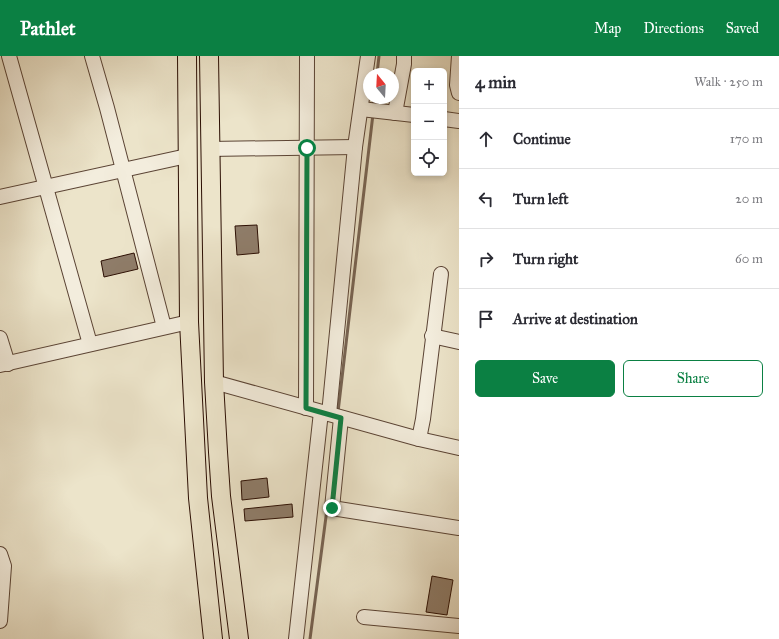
<!DOCTYPE html>
<html lang="en">
<head>
<meta charset="utf-8">
<style>
	:root { --surface:#fff; --page:#f7f7f7; --text:#2b2b33; --muted:#7c7c81; --line:#e1e1e2; --accent:#0b8043 }
	body { margin:0; font-family:"IM FELL Great Primer",serif; background:var(--page); color:var(--text) }
	.controls { position:absolute; right:12px; top:12px; display:grid; overflow:hidden; border-radius:6px; box-shadow:0 2px 6px #0003 }
	.controls button { width:36px; height:36px; display:grid; place-items:center; padding:0; border:0; border-bottom:1px solid var(--line); background:var(--surface); color:var(--text); font:20px sans-serif }
	.compass { position:absolute; left:363px; top:12px; width:36px; height:36px; border-radius:50%; background:var(--surface); box-shadow:0 2px 6px #0003; rotate:342deg }
	.stop { position:absolute; width:12px; height:12px; margin:-9px; border:3px solid #0b8043; border-radius:50%; background:#fff }
	.stop.end { background:#0b8043; border-color:#fff; box-shadow:0 1px 4px #0008 }
	.list { margin:0; padding:0; list-style:none }
	h2 { display:flex; justify-content:space-between; align-items:center; height:52px; margin:0; padding:0 16px; font-size:17px }
	h2 small { font-size:13px; font-weight:400; color:var(--muted) }
	.list li { display:grid; grid-template-columns:26px 1fr auto; gap:12px; align-items:center; box-sizing:border-box; height:60px; padding:0 16px; border-top:1px solid var(--line) }
	.list b { display:block; font-size:15px; white-space:nowrap }
	.list em { font-size:13px; font-style:normal; color:var(--muted) }
	.actions { display:flex; gap:8px; padding:12px 16px }
	.actions a { flex:1; padding:9px 0; border:1px solid var(--accent); border-radius:6px; text-align:center; font-size:14px; color:var(--accent) }
	.actions .main { background:var(--accent); color:#fff }
	.icon { flex:none; width:22px; height:22px; fill:none; stroke:currentColor; stroke-width:2; stroke-linecap:round; stroke-linejoin:round }
	.map { position:relative; flex:none; width:459px; height:583px; overflow:hidden }
	header { display:flex; align-items:center; gap:24px; box-sizing:border-box; height:56px; padding:0 20px; background:var(--accent); color:#fff }
	header strong { font-size:19px }
	nav { display:flex; gap:22px; margin-inline-start:auto; font-size:14px }
	main { display:flex }
	aside { flex:1; background:var(--surface) }
	.map>svg:first-child { display:block }
	.lines { fill:none; stroke-linecap:round; stroke-linejoin:round }
	.stream { stroke:#776352; stroke-width:3 }
	.building { fill:#8f7d6a; stroke:#2b0e03 }
	.minor-casing { stroke:#5b4435; stroke-width:16 }
	.major-casing { stroke:#2b0e03; stroke-width:20 }
	.minor { stroke:#f3eddd; stroke-width:14 }
	.major { stroke:#ece4ca; stroke-width:18 }
	.route { stroke:#0b8043; stroke-width:5 }
</style>
</head>
<body>
<header>
<strong>Pathlet</strong>
<nav><a>Map</a><a>Directions</a><a>Saved</a></nav>
</header>
<main>
<div class="map">
<svg width="459" height="583" viewBox="0 0 459 583">
	<rect width="100%" height="100%" fill="#ece4ca"/>
	<filter id="stains"><feTurbulence type="fractalNoise" baseFrequency=".005" numOctaves="4"/><feColorMatrix values="0 0 0 0 .2 0 0 0 0 .09 0 0 0 0 .02 0 0 0 .5 -.17"/></filter>
	<radialGradient id="worn" r=".72"><stop offset=".6" stop-color="#630" stop-opacity="0"/><stop offset="1" stop-color="#630" stop-opacity=".3"/></radialGradient>
	<g class="lines">
		<!-- stream -->
		<g class="stream">
			<polyline points="377,18 379,0"/>
			<polyline points="373,50 374,42"/>
			<polyline points="338,356 373,58"/>
			<polyline points="310,583 327,453"/>
		</g>
	</g>
	<!-- building -->
	<g class="building">
		<polygon points="257,169 259,197 237,199 235,170"/>
		<polygon points="134,197 138,213 104,221 101,205"/>
		<polygon points="267,422 269,441 242,444 241,425"/>
		<polygon points="292,448 293,461 245,465 244,453"/>
		<polygon points="432,520 453,524 447,559 426,556"/>
	</g>
	<g class="lines">
		<!-- minor casing -->
		<g class="minor-casing">
			<g id="minor">
				<polyline points="9,0 90,288"/>
				<polyline points="92,0 107,52 164,271"/>
				<polyline points="459,0 457,29 459,37"/>
				<polyline points="361,53 414,59"/>
				<polyline points="395,57 404,8 404,0"/>
				<polyline points="444,63 459,65"/>
				<polyline points="209,93 355,91"/>
				<polyline points="0,141 187,100"/>
				<polyline points="432,280 459,286"/>
				<polyline points="0,282 8,308"/>
				<polyline points="0,309 189,266"/>
				<polyline points="214,326 419,383 459,392"/>
				<polyline points="306,352 307,0"/>
				<polyline points="329,358 355,91 368,0"/>
				<polyline points="341,362 332,452 459,472"/>
				<polyline points="419,383 423,363 441,218"/>
				<polyline points="0,498 4,510 0,565"/>
				<polyline points="364,561 459,570"/>
				<polyline points="296,583 321,356"/>
			</g>
		</g>
		<!-- major casing -->
		<g class="major-casing">
			<g id="major">
				<polyline points="187,0 189,266 198,442 213,583"/>
				<polyline points="209,0 214,326 218,396 221,440 239,583"/>
			</g>
		</g>
		<!-- minor -->
		<use href="#minor" class="minor"/>
		<!-- major -->
		<use href="#major" class="major"/>
	</g>
	<g class="lines">
		<!-- route -->
		<polyline class="route" points="307,92 306,352 341,362 332,452"/>
	</g>
	<rect width="100%" height="100%" filter="url(#stains)"/>
	<rect width="100%" height="100%" fill="url(#worn)"/>
</svg>
<div class="controls">
<button>+</button>
<button>−</button>
<button><svg class="icon" aria-label="locate" viewBox="0 0 24 24"><circle cx="12" cy="12" r="6"/><path d="M12 2v4M12 18v4M2 12h4M18 12h4"/></svg></button>
</div>
<svg class="compass" viewBox="-18 -18 36 36"><path d="M0-13l5 13h-10z" fill="#e53935"/><path d="M0 13l5-13h-10z" fill="#7c7c81"/></svg>
<div class="stop" style="left:307px;top:92px"></div>
<div class="stop end" style="left:332px;top:452px"></div>
</div>
<aside>
<h2>4 min<small>Walk · 250 m</small></h2>
<ul class="list">
<li><svg class="icon" aria-label="ahead" viewBox="0 0 24 24"><path d="M12 20V5M6 11l6-6 6 6"/></svg><div><b>Continue</b></div><em>170 m</em></li>
<li><svg class="icon" aria-label="left" viewBox="0 0 24 24"><path d="M17 20v-9H6M10 6l-5 5 5 5"/></svg><div><b>Turn left</b></div><em>20 m</em></li>
<li><svg class="icon" aria-label="right" viewBox="0 0 24 24"><path d="M7 20v-9h11M14 6l5 5-5 5"/></svg><div><b>Turn right</b></div><em>60 m</em></li>
<li><svg class="icon" aria-label="arrive" viewBox="0 0 24 24"><path d="M6 21V4h12l-3 4 3 4H6"/></svg><div><b>Arrive at destination</b></div></li>
</ul>
<div class="actions"><a class="main">Save</a><a>Share</a></div>
</aside>
</main>
</body>
</html>
